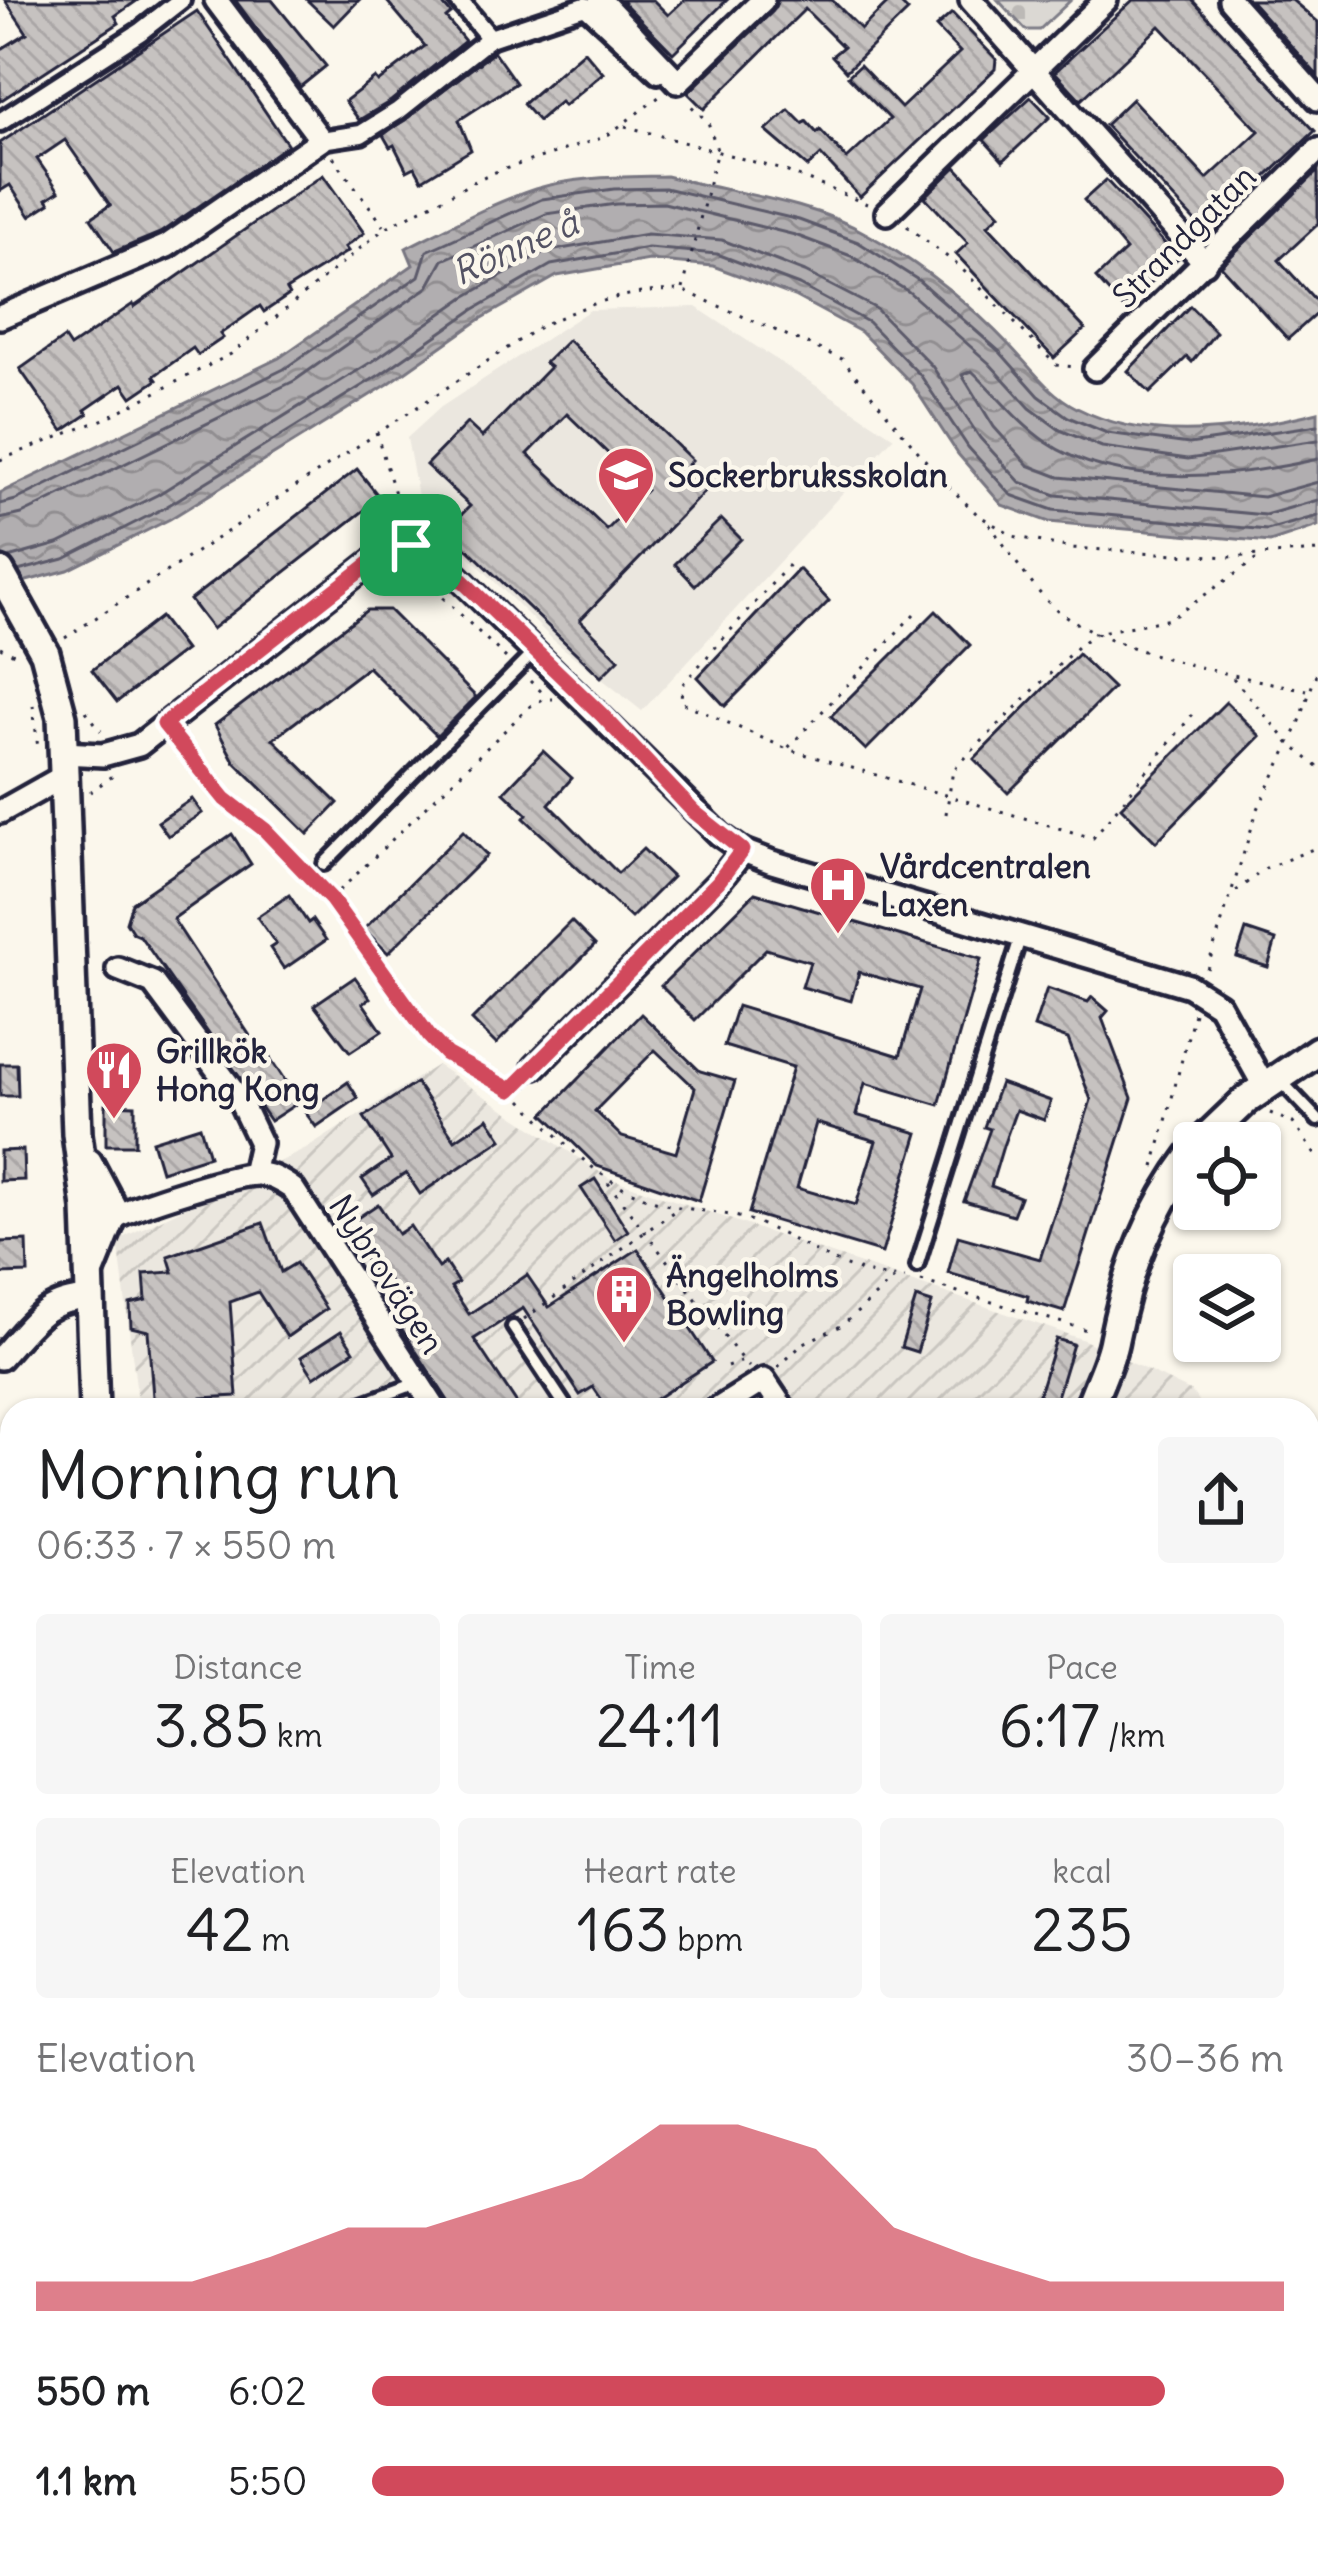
<!DOCTYPE html>
<html lang="en">
<head>
<meta charset="utf-8">
<style>
  body { margin:0; font-family:Delius,sans-serif; background:#f6f6f6; color:#202124; height:100vh; display:flex; flex-direction:column; font-size:45px; white-space:nowrap }
  * { box-sizing:border-box; margin:0 }
  p { font-size:39px; color:#757577 }
  .icon { flex:none; width:66px; height:66px; fill:none; stroke:currentColor; stroke-width:2; stroke-linecap:round; stroke-linejoin:round }
  .map { position:relative; flex:1; overflow:hidden }
  .drawer { position:absolute; left:0px; top:1398px; width:1320px; height:1155px; display:flex; flex-direction:column; background:#fff; border-radius:36px 36px 0 0; box-shadow:0 3px 9px #0004 }
  .drawer>* { flex:none }
  .controls { position:absolute; left:1173px; top:1122px; display:grid; gap:24px }
  .controls a { display:grid; place-items:center; width:108px; height:108px; border-radius:12px; background:#fff; box-shadow:0 3px 9px #0004; font-size:60px }
  .pin { position:absolute; display:grid; place-items:center; width:102px; height:102px; color:#fff; margin:-51px; border-radius:24px; box-shadow:0 6px 18px #0006 }
  .round { display:grid; place-items:center; flex:none; width:126px; height:126px; border-radius:12px; background:#f6f6f6 }
  .head { display:flex; align-items:center; justify-content:space-between; height:204px; padding:0 36px }
  h1 { font-size:66px; font-weight:600; line-height:90px }
  .stats { display:grid; grid-template-columns:repeat(3,1fr); gap:18px; height:204px; padding:12px 36px }
  .stats div { display:grid; align-content:center; border-radius:12px; background:#f6f6f6; text-align:center }
  .stats b { font-size:60px; font-weight:600 }
  .stats small { font-size:33px; font-weight:400 }
  .stats p { font-size:33px }
  .chart { height:336px; padding:24px 36px }
  .chart p { display:flex; justify-content:space-between }
  .chart svg { width:100%; height:216px; margin-top:12px; fill:#d1495b; opacity:.7 }
  ul { padding:0 36px; list-style:none; font-size:39px }
  li { display:grid; grid-template-columns:192px 144px 1fr; align-items:center; height:90px }
  li i { height:30px; border-radius:15px; background:#d1495b }
  .map>svg:first-child { display:block }
</style>
</head>
<body>
<div class="map">
<svg width="1318" height="2551" viewBox="0 0 1318 2551">
  <defs>
    <pattern id="industrial-furrows" width="10" height="10" patternUnits="userSpaceOnUse" patternTransform="scale(3)"><rect width="10" height="10" fill="#ebe7df"/><path d="M-1 1l2-2M0 10L10 0M9 11l2-2" fill="none" stroke="#c9c6c0"/></pattern>
    <pattern id="forest-firs" width="22" height="20" patternUnits="userSpaceOnUse" patternTransform="scale(3)"><rect width="22" height="20" fill="#dbd8d3"/><path d="M5 1l3.5 6h-7zM16 11l3.5 6h-7z" fill="#bcb9b6"/></pattern>
    <pattern id="cemetery-stones" width="16" height="16" patternUnits="userSpaceOnUse" patternTransform="scale(3)"><rect width="16" height="16" fill="#dbd8d3"/><path d="M2 7V4a2 2 0 0 1 4 0v3zM10 15v-3a2 2 0 0 1 4 0v3z" fill="#bcb9b6"/></pattern>
    <pattern id="water-waves" width="16" height="10" patternUnits="userSpaceOnUse" patternTransform="scale(3)"><rect width="16" height="10" fill="#b1aeb0"/><path d="M0 5q4-4 8 0t8 0" fill="none" stroke="#908d90"/></pattern>
    <pattern id="building-back-hatch" width="6" height="6" patternUnits="userSpaceOnUse" patternTransform="scale(3)"><rect width="6" height="6" fill="#c6c2c0"/><path d="M-1 5l2 2M0 0l6 6M5-1l2 2" fill="none" stroke="#aaa6a6"/></pattern>
  </defs>
  <rect width="100%" height="100%" fill="#fbf7ec"/>
  <filter id="ink" filterUnits="userSpaceOnUse"><feTurbulence type="fractalNoise" baseFrequency=".00833" numOctaves="2"/><feDisplacementMap in="SourceGraphic" scale="24" xChannelSelector="R" yChannelSelector="G"/><feConvolveMatrix kernelMatrix="1 2 1 2 8 2 1 2 1" color-interpolation-filters="sRGB"/></filter>
  <g filter="url(#ink)">
    <g fill="#ebe7df">
      <polygon points="696,307 894,437 642,711 552,639 420,507 407,438 441,407 590,310"/>
      <polygon points="1318,1852 1318,2271 1308,2306 1308,1885"/>
      <polygon points="1101,2541 1243,2541 1240,2551 1098,2551"/>
    </g>
    <g fill="url(#industrial-furrows)">
      <polygon points="437,1065 609,1178 1084,1340 1192,1392 1205,1410 139,1410 118,1240 306,1149"/>
      <polygon points="310,2541 886,2541 876,2551 310,2551"/>
    </g>
    <polygon fill="url(#forest-firs)" stroke="#7e7d87" stroke-width="3" points="1318,2271 1318,2551 1240,2551 1243,2541 1308,2541 1308,2307"/>
    <polygon fill="url(#cemetery-stones)" stroke="#7e7d87" stroke-width="3" points="998,0 1071,0 1039,30 1026,30"/>
    <polygon fill="#dbd8d3" stroke="#7e7d87" stroke-width="3" points="901,2541 1020,2541 1017,2551 898,2551"/>
    <path fill="url(#water-waves)" stroke="#787681" stroke-width="3" d="M 666,176 C 731,193 808,200 867,234 C 919,263 969,303 1010,346 C 1031,368 1049,394 1077,408 C 1149,445 1242,431 1318,412 L 1318,526 L 1270,542 L 1049,522 L 1002,505 L 958,454 L 912,384 L 861,332 L 794,296 L 713,266 L 649,260 L 557,276 L 479,320 L 388,384 L 170,519 L 68,570 L 0,588 L 0,493 L 279,358 L 413,265 L 406,248 C 448,227 490,204 535,189 C 575,176 624,177 666,176 Z"/>
    <g fill="none" stroke-linecap="round" stroke-linejoin="round">
      <g stroke="#5b5a6a" stroke-width="3">
        <path d="M 1318,459 C 1238,477 1117,491 1046,442 C 1017,422 997,395 972,371 L 962,375 L 994,427 L 1028,465 L 1059,477 L 1263,497 L 1318,482"/>
        <polyline points="0,504 16,500 284,369 419,276 427,251 542,199 614,189 665,188 799,220 858,242 918,280 1000,352 1039,396 1068,417 1107,433 1189,444 1318,425"/>
        <polyline points="0,519 22,514 294,381 428,287 443,260 546,214 616,204 664,203 795,235 851,256 909,292 989,363 1030,408 1060,430 1102,447 1188,459 1318,440"/>
        <polyline points="8,558 58,544 157,495 373,361 465,297 544,252 647,234 722,240 805,272 875,308 932,366 980,438 1020,482 1056,495 1265,515 1318,500"/>
        <polyline points="18,571 64,559 164,508 381,374 473,310 551,265 648,248 717,254 799,285 868,322 921,376 968,447 1011,495 1053,510 1267,530 1318,516"/>
      </g>
    </g>
    <g fill="url(#building-back-hatch)" stroke="#22223b" stroke-width="3" fill-rule="evenodd">
      <polygon points="5,0 138,0 115,16 119,23 0,101 0,50 27,33"/>
      <polygon points="235,0 272,0 326,66 300,87"/>
      <polygon points="307,0 359,0 334,26"/>
      <polygon points="386,0 439,0 451,14 446,18 465,41 391,101 359,120 345,101 375,78 378,82 425,46"/>
      <polygon points="621,0 653,0 668,15 684,0 727,0 673,53"/>
      <polygon points="778,0 832,0 861,29 891,0 897,0 908,11 846,71 832,56 843,47 805,9 704,109 688,93 773,11"/>
      <polygon points="1133,0 1192,0 1315,131 1206,233 1105,125 1132,99 1207,179 1259,131 1160,26 1081,100 1055,72"/>
      <polygon points="1250,0 1292,0 1318,22 1318,76"/>
      <polygon points="197,11 288,145 160,233 114,252 91,218 110,205 65,140 37,159 59,191 47,199 50,203 30,216 10,185 0,191 0,143"/>
      <polygon points="952,13 996,59 995,69 860,197 821,155 808,167 766,131 789,110 803,124 806,121 817,133 820,130 847,159 890,119 848,76 860,65 901,108 960,52 936,27"/>
      <polygon points="584,51 603,73 564,106 560,102 538,121 523,104"/>
      <polygon points="494,52 516,83 459,120 471,150 422,180 415,167 407,171 394,145 390,147 383,135"/>
      <polygon points="1031,97 1050,117 1003,161 984,140"/>
      <polygon points="956,167 1000,214 988,225 1085,329 1054,358 956,254 968,243 925,197"/>
      <polygon points="1318,171 1318,224 1279,260 1318,303 1318,312 1288,339 1221,266"/>
      <polygon points="323,175 364,233 345,247 348,251 286,290 289,295 264,312 260,306 220,334 223,338 198,355 193,348 154,376 157,380 132,397 123,384 85,410 88,414 63,431 20,369 64,338 70,347 133,304 134,307"/>
      <polygon points="1106,180 1178,258 1123,308 1096,278 1126,250 1084,200"/>
      <polygon points="1190,306 1216,332 1192,362 1187,357 1150,393 1128,371"/>
      <path d="M 568,340 L 692,460 L 688,464 L 710,486 L 580,620 L 619,659 L 601,677 L 447,529 L 470,506 L 426,465 L 467,423 L 482,437 L 550,367 L 545,363 ZM 567,414 L 646,490 L 607,530 L 528,454 Z"/>
      <polygon points="357,469 380,498 212,629 190,600"/>
      <polygon points="721,519 741,539 695,585 675,564"/>
      <polygon points="799,569 829,601 725,706 698,677"/>
      <polygon points="367,610 389,610 476,697 437,736 368,667 273,739 338,803 308,834 234,761 215,725"/>
      <polygon points="936,611 970,645 866,750 831,716"/>
      <polygon points="160,617 185,650 117,702 92,670"/>
      <polygon points="1078,654 1113,688 1008,793 974,759"/>
      <polygon points="1226,702 1260,736 1156,842 1121,807"/>
      <polygon points="543,751 572,778 549,804 618,873 643,849 672,877 631,918 524,818 527,814 504,792"/>
      <polygon points="192,799 202,813 168,836 158,822"/>
      <polygon points="463,831 487,855 388,953 364,929"/>
      <polygon points="232,834 251,864 173,919 260,1051 264,1049 299,1102 270,1121 140,936 133,933 126,922 132,903"/>
      <path d="M 755,893 L 981,959 L 939,1105 L 865,1083 L 856,1115 L 918,1133 L 882,1253 L 749,1213 L 793,1067 L 724,1046 L 737,1006 L 900,1056 L 920,989 L 859,972 L 851,1001 L 802,987 L 810,962 L 766,949 L 695,1020 L 661,986 ZM 816,1123 L 876,1141 L 856,1205 L 797,1188 Z"/>
      <polygon points="289,895 308,923 312,920 326,940 284,969 270,948 276,944 257,917"/>
      <polygon points="571,921 595,945 496,1044 472,1020"/>
      <polygon points="1246,930 1276,940 1268,967 1237,957"/>
      <polygon points="355,977 370,998 363,1003 382,1031 350,1052 314,1005"/>
      <polygon points="1047,988 1088,1002 1092,997 1108,1011 1102,1018 1132,1098 1064,1312 1027,1301 1028,1296 948,1273 958,1236 1040,1259 1091,1100 1068,1039 1034,1027"/>
      <path d="M 641,1014 L 700,1071 L 735,1081 L 699,1201 L 597,1166 L 544,1114 ZM 655,1050 L 695,1088 L 676,1153 L 622,1137 L 595,1111 Z"/>
      <polygon points="0,1064 17,1064 18,1096 0,1096"/>
      <polygon points="348,1082 358,1098 316,1127 305,1112"/>
      <polygon points="416,1083 455,1140 488,1118 502,1139 420,1194 406,1173 373,1195 362,1179 391,1159 364,1117"/>
      <polygon points="1000,1083 1051,1101 1044,1120 1016,1110 1003,1146 991,1186 1020,1197 1013,1215 964,1201 990,1129 984,1127"/>
      <polygon points="106,1104 135,1105 135,1145 106,1145"/>
      <polygon points="200,1126 209,1156 161,1171 152,1141"/>
      <polygon points="23,1150 24,1180 0,1181 0,1151"/>
      <polygon points="595,1179 628,1231 615,1240 581,1188"/>
      <polygon points="378,1204 398,1234 410,1226 438,1268 445,1263 458,1283 451,1287 469,1314 527,1275 549,1307 638,1249 712,1362 639,1410 609,1410 593,1387 580,1395 523,1308 474,1339 521,1410 454,1410 385,1303 398,1294 381,1269 375,1274 344,1227"/>
      <polygon points="263,1223 281,1272 296,1263 326,1309 287,1337 258,1292 230,1302 237,1396 202,1398 203,1410 154,1410 148,1331 131,1327 130,1304 146,1300 144,1274 173,1272 168,1256"/>
      <polygon points="27,1241 28,1273 1,1274 0,1242"/>
      <polygon points="916,1298 932,1303 917,1352 901,1347"/>
      <polygon points="341,1331 354,1351 314,1377 301,1357"/>
      <polygon points="1056,1339 1073,1344 1053,1410 1034,1410"/>
    </g>
    <g fill="none" stroke-linecap="round" stroke-linejoin="round">
      <g stroke="#22223b" stroke-width="20">
        <g id="service">
          <polyline points="324,864 535,651"/>
          <polyline points="1280,1080 1318,1120"/>
          <polyline points="511,1090 534,1068"/>
          <polyline points="917,1266 1021,935"/>
          <polyline points="513,1327 568,1410"/>
          <polyline points="345,1410 417,1383"/>
          <polyline points="444,2551 460,2541"/>
          <polyline points="740,2551 753,2541"/>
        </g>
      </g>
      <g stroke="#22223b" stroke-width="26">
        <g id="pedestrian">
          <polyline points="458,0 490,38"/>
          <polyline points="0,122 140,32 181,0"/>
          <polyline points="321,140 361,134 398,111 490,38 585,6 658,74"/>
        </g>
      </g>
      <g stroke="#22223b" stroke-width="30">
        <g id="minor">
          <polyline points="600,0 678,82 763,0"/>
          <polyline points="971,0 1205,263"/>
          <polyline points="1230,0 1318,99"/>
          <polyline points="887,213 1106,0"/>
          <polyline points="0,317 167,246 321,140 216,0"/>
          <polyline points="1095,369 1318,150"/>
          <polyline points="62,753 103,755 139,745 379,556 416,546 448,567 720,835 743,851 772,862 1189,986 1219,1005 1264,1086"/>
          <polyline points="0,812 64,776"/>
          <polyline points="118,969 153,983 239,1099 260,1143 253,1174"/>
          <polyline points="535,1067 718,882 743,851"/>
          <path d="M 114,1218 C 133,1206 237,1173 259,1174 C 272,1175 283,1182 293,1189 L 436,1410"/>
          <path d="M 0,1358 C 28,1328 45,1297 90,1299"/>
          <polyline points="716,1410 764,1380 784,1410"/>
          <polyline points="0,2483 12,2487"/>
        </g>
      </g>
      <g stroke="#22223b" stroke-width="36">
        <g id="tertiary">
          <polyline points="0,572 45,653 62,717 77,1134 87,1208 94,1410"/>
          <polyline points="1201,1143 1246,1100 1318,1051"/>
          <polyline points="88,1163 114,1212 91,1269"/>
          <path d="M 1089,1410 C 1096,1387 1110,1363 1114,1339 C 1128,1269 1150,1210 1194,1152"/>
          <polyline points="156,2541 156,2551"/>
        </g>
      </g>
      <g stroke="#22223b" stroke-width="3" stroke-dasharray="3 9" stroke-linecap="butt">
        <polyline points="625,126 783,170 867,204"/>
        <polyline points="333,157 384,226"/>
        <polyline points="907,226 959,266 1056,365 1076,367"/>
        <polyline points="683,289 717,150 708,122 687,102"/>
        <polyline points="376,432 405,526"/>
        <polyline points="0,460 104,419 231,354 385,228 489,174 605,137 663,94"/>
        <path d="M 989,524 C 1007,548 1024,576 1045,599 C 1094,651 1237,676 1307,690"/>
        <polyline points="417,573 506,658"/>
        <polyline points="914,614 787,749 1093,838 1192,715"/>
        <path d="M 65,638 L 541,326 C 591,302 626,291 682,290 L 842,359 L 940,478 L 978,515 L 1013,536 L 1071,548 L 1230,557 L 1318,551"/>
        <polyline points="0,647 20,657"/>
        <polyline points="1233,678 1289,743 1318,767"/>
        <polyline points="530,681 545,695"/>
        <polyline points="33,705 38,749"/>
        <polyline points="86,711 101,731"/>
        <path d="M 176,742 C 223,798 277,840 326,894 C 365,936 396,989 429,1037 L 446,1054 L 495,1082"/>
        <polyline points="785,748 681,702 682,685 793,560"/>
        <polyline points="90,792 117,773"/>
        <polyline points="946,814 953,770 1078,646 1095,633 1170,619 1257,559"/>
        <polyline points="1236,891 1266,868 1318,847"/>
        <polyline points="331,899 529,707 543,699 553,699"/>
        <polyline points="1207,969 1257,811 1299,724 1318,668"/>
        <path d="M 522,1100 C 568,1146 604,1190 670,1205 C 699,1212 733,1212 760,1224 C 816,1248 839,1274 905,1278"/>
        <polyline points="1270,1113 1293,1123 1318,1159"/>
        <polyline points="1154,1167 1194,1013"/>
        <polyline points="608,1183 743,1361"/>
        <polyline points="921,1281 1090,1331"/>
        <polyline points="524,1319 677,1209"/>
        <polyline points="727,1367 743,1361 749,1367"/>
        <polyline points="778,1367 804,1343 843,1325 894,1279"/>
        <polyline points="0,1474 12,1471"/>
        <polyline points="0,2015 12,2015"/>
        <polyline points="1308,2341 1318,2330"/>
        <polyline points="347,2541 350,2551"/>
        <polyline points="1271,2541 1273,2551"/>
        <polyline points="900,2551 906,2541"/>
      </g>
      <use href="#service" stroke="#fbf7ec" stroke-width="10"/>
      <use href="#pedestrian" stroke="#fbf7ec" stroke-width="16"/>
      <use href="#minor" stroke="#fbf7ec" stroke-width="21"/>
      <use href="#tertiary" stroke="#fbf7ec" stroke-width="27"/>
      <g stroke="#22223b" stroke-width="10">
        <g id="rail">
          <polyline points="1308,1701 1318,1668"/>
          <polyline points="1308,1739 1318,1706"/>
          <polyline points="1308,1858 1318,1826"/>
          <polyline points="1063,2551 1066,2541"/>
          <polyline points="1086,2551 1090,2541"/>
        </g>
      </g>
      <use href="#rail" stroke="#fbf7ec" stroke-width="6" stroke-dasharray="18" stroke-linecap="butt"/>
    </g>
  </g>
  <g fill="none" stroke-linecap="round" stroke-linejoin="round" filter="url(#ink)">
    <g stroke="#fff" stroke-width="24">
      <polygon id="route" points="411,545 448,567 602,715 693,811 742,850 718,882 511,1090 446,1054 429,1036 331,899 265,830 225,799 164,724 379,556"/>
    </g>
    <use href="#route" stroke="#d1495b" stroke-width="15"/>
  </g>
  <defs>
    <g id="school-pin" transform="scale(3)"><path d="M0 17L-7.5 6A9.5 9.5 0 1 1 7.5 6Z" fill="#d1495b" stroke="#fbf7ec"/><path d="M0-5L7-2L0 1L-7-2ZM-4 1L0 2.5L4 1V4Q0 6-4 4Z" fill="#fff"/></g>
    <g id="hospital-pin" transform="scale(3)"><path d="M0 17L-7.5 6A9.5 9.5 0 1 1 7.5 6Z" fill="#d1495b" stroke="#fbf7ec"/><path d="M-5-5h3v3.5h4V-5h3V5h-3V1.5h-4V5h-3Z" fill="#fff"/></g>
    <g id="restaurant-pin" transform="scale(3)"><path d="M0 17L-7.5 6A9.5 9.5 0 1 1 7.5 6Z" fill="#d1495b" stroke="#fbf7ec"/><path d="M-5-6h1v4h1v-4h1v4h1v-4h1v5L-1.5 .5V6h-2V.5L-5-1ZM5-6V6H3V1.5H1.5Q1.5-4 5-6Z" fill="#fff"/></g>
    <g id="building-pin" transform="scale(3)"><path d="M0 17L-7.5 6A9.5 9.5 0 1 1 7.5 6Z" fill="#d1495b" stroke="#fbf7ec"/><path d="M-4-6H4V6H1V3H-1V6H-4ZM-2.5-4.3h1.7v1.8h-1.7ZM.8-4.3h1.7v1.8H.8ZM-2.5-1h1.7V.8h-1.7ZM.8-1h1.7V.8H.8Z" fill="#fff"/></g>
  </defs>
  <g fill-rule="evenodd">
    <use href="#school-pin" x="626" y="475"/>
    <use href="#hospital-pin" x="838" y="885"/>
    <use href="#restaurant-pin" x="114" y="1070"/>
    <use href="#building-pin" x="624" y="1294"/>
  </g>
  <g text-anchor="middle" stroke-width="9" stroke-linejoin="round" paint-order="stroke">
    <g font-size="33" fill="#22223b" stroke="#fbf7ec">
      <text transform="translate(1184 236) rotate(-45)" y="12">Strandgatan</text>
      <text transform="translate(387 1274) rotate(57)" y="12">Nybrovägen</text>
    </g>
    <g font-size="33" font-weight="bold" fill="#22223b" stroke="#fbf7ec" text-anchor="start">
      <text x="668" y="487">Sockerbruksskolan</text>
      <text x="880" y="878">Vårdcentralen<tspan x="880" dy="38">Laxen</tspan></text>
      <text x="156" y="1063">Grillkök<tspan x="156" dy="38">Hong Kong</tspan></text>
      <text x="666" y="1287">Ängelholms<tspan x="666" dy="38">Bowling</tspan></text>
    </g>
    <g font-size="36" font-style="italic" fill="#545364" stroke="#fbf7ec">
      <text transform="translate(515 247) rotate(-24)" y="13">Rönne å</text>
    </g>
  </g>
</svg>
<div class="controls">
<a><svg class="icon" aria-label="locate" viewBox="0 0 24 24"><circle cx="12" cy="12" r="6"/><path d="M12 2v4M12 18v4M2 12h4M18 12h4"/></svg></a>
<a><svg class="icon" aria-label="layers" viewBox="0 0 24 24"><path d="M12 4l9 5-9 5-9-5zM3 14l9 5 9-5"/></svg></a>
</div>
<div class="pin" style="left:411px;top:545px;background:#1e9e55"><svg class="icon" aria-label="arrive" viewBox="0 0 24 24"><path d="M6 21V4h12l-3 4 3 4H6"/></svg></div>
<section class="drawer">
<div class="head"><div><h1>Morning run</h1><p>06:33 · 7 × 550 m</p></div><a class="round"><svg class="icon" aria-label="share" viewBox="0 0 24 24"><path d="M12 15V3M7 8l5-5 5 5M5 13v7h14v-7"/></svg></a></div>
<div class="stats">
<div><p>Distance</p><b>3.85<small> km</small></b></div>
<div><p>Time</p><b>24:11</b></div>
<div><p>Pace</p><b>6:17<small> /km</small></b></div>
</div>
<div class="stats">
<div><p>Elevation</p><b>42<small> m</small></b></div>
<div><p>Heart rate</p><b>163<small> bpm</small></b></div>
<div><p>kcal</p><b>235</b></div>
</div>
<div class="chart"><p><span>Elevation</span>30–36 m</p>
<svg viewBox="0 0 160 44" preserveAspectRatio="none"><path d="M0 44V38L10 38L20 38L30 33L40 27L50 27L60 22L70 17L80 6L90 6L100 11L110 27L120 33L130 38L140 38L150 38L160 38V44z"/></svg>
</div>
<ul>
<li><b>550 m</b>6:02<i style="width:87%"></i></li>
<li><b>1.1 km</b>5:50<i style="width:100%"></i></li>
</ul>
</section>
</div>
</body>
</html>
